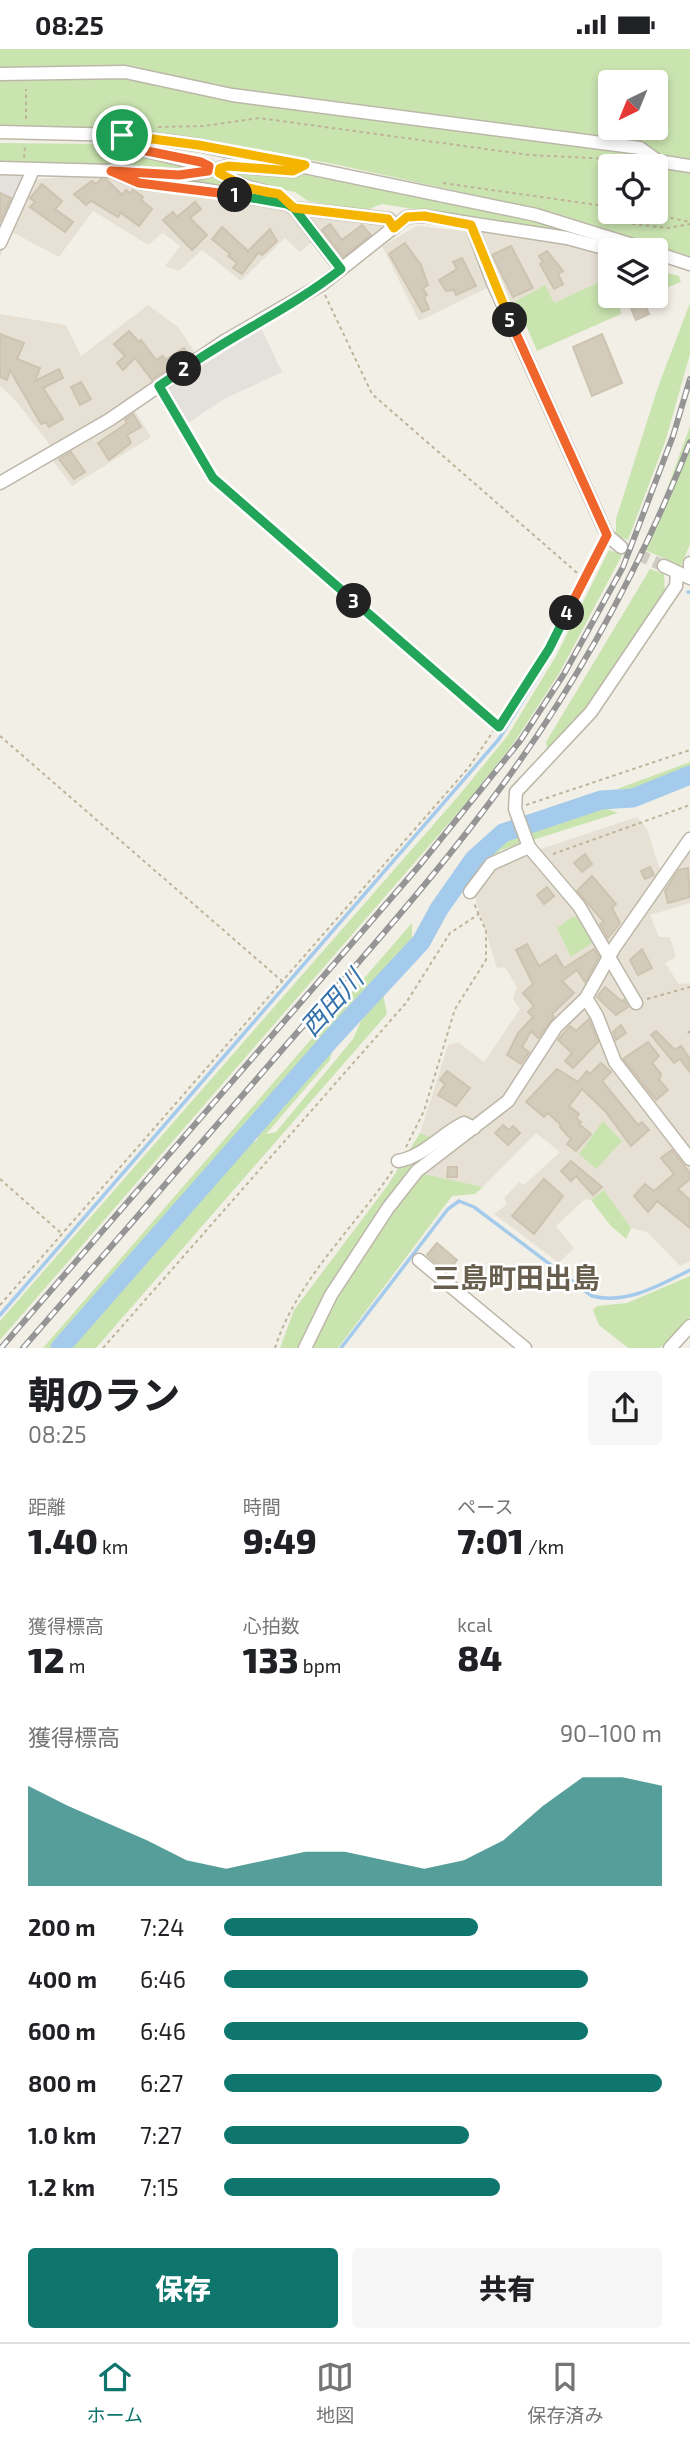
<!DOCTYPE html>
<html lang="ja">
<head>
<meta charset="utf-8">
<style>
  body { margin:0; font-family:"Exo 2","Noto Sans JP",sans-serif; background:#f6f6f6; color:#202124; height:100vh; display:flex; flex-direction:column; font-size:26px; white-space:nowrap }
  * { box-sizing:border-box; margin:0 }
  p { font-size:23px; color:#757577 }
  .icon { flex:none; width:38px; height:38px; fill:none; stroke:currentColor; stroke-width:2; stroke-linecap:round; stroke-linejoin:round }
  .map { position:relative; height:1299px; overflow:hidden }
  .panel { display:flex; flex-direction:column; background:#fff; flex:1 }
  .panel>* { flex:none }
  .needle { width:46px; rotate:223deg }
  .tools { position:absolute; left:598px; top:21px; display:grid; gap:14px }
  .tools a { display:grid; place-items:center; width:70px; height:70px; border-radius:7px; background:#fff; box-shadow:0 4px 10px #0003; font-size:35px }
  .pin { position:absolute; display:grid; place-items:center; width:60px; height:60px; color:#fff; margin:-30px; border:4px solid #fff; border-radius:50%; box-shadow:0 2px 7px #0007 }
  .km { position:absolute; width:35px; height:35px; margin:-18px; border-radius:50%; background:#222; color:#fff; font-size:19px; line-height:35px; text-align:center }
  .round { display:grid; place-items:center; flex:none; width:74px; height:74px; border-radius:7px; background:#f6f6f6 }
  .head { display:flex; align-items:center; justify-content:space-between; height:119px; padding:0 28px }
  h1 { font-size:38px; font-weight:800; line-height:52px }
  .metrics { display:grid; grid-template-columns:repeat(3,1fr); gap:10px; height:119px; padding:7px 28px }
  .metrics div { display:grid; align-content:center }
  .metrics b { font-size:35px; font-weight:800 }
  .metrics small { font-size:19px; font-weight:400 }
  .metrics p { font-size:19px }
  .chart { height:196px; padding:14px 28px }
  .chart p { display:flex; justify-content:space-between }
  .chart svg { width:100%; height:126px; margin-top:7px; fill:#0f766e; opacity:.7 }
  .button { display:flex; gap:14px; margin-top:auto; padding:14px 28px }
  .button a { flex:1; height:80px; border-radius:7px; background:#0f766e; color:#fff; font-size:28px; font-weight:800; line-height:80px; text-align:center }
  .button a+a { background:#f6f6f6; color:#202124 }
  ul { padding:0 28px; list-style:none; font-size:23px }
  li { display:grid; grid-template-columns:112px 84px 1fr; align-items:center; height:52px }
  li i { height:18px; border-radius:9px; background:#0f766e }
  .status { display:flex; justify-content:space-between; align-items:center; height:49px; padding:0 35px; background:#fff; direction:ltr }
  .status svg { height:19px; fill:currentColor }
  .tabs { display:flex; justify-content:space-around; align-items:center; height:98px; border-top:2px solid #e0e0e0; background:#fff; font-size:19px; color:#757577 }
  .tabs a { display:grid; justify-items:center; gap:4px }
  .tabs .active { color:#0f766e }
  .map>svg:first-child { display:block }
</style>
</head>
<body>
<div class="status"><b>08:25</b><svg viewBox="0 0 49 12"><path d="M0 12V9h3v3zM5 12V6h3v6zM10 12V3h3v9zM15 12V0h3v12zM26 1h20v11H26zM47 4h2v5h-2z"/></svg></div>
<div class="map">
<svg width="690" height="1299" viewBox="0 0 690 1299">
  <rect width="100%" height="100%" fill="#f2efe6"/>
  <g fill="#e6e1d4">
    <polygon points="104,125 140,141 235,149 383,173 385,181 333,217 315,190 300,203 285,189 241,232 202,201 179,222 165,217 180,197 163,184 148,196 93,162 59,208 12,183 0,207 0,186 25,131"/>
    <polygon points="417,177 566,192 597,204 609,229 554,254 509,256 489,238 419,272 382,197"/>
    <polygon points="148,256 178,278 202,314 135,362 151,388 72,437 53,412 48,393 16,352 0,337 0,265 66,276 81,307"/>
    <polygon points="637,768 647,780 660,821 690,800 690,854 650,866 659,888 670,888 676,908 665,914 679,935 690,934 690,1212 680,1217 647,1183 631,1179 604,1141 591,1151 585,1150 556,1177 574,1199 559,1214 494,1165 507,1155 504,1149 519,1133 524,1136 560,1103 536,1084 483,1138 424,1125 412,1118 439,1092 420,1084 448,996 458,993 484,1013 520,960 513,950 517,938 505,918 497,919 473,842 493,816"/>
  </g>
  <g fill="#e4e0db">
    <polygon points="0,124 21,124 25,131 0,186"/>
    <polygon points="261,279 282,323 222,351 187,375 168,339"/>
  </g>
  <g fill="#cae4b0" fill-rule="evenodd">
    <path d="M 0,0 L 690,0 L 690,207 L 552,163 L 329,114 L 121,78 L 0,78 ZM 611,33 L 656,33 L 656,79 L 611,79 ZM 611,117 L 656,117 L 656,163 L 611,163 Z"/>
    <polygon points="0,94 108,95 190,115 189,121 55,114 0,114"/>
    <polygon points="239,122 296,128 310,124 541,173 576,186 382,155 364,162 308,152 295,143 247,133 236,128"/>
    <polygon points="214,126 252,145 160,131"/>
    <polygon points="597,204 611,208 611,247 648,247 620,258 621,265 537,302 523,269 515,272 509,256 545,236 554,254 608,229"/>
    <polygon points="656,221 679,227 681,233 656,243"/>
    <polygon points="690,254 690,305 666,390 628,491 616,487 616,470 658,338"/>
    <polygon points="690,377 690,495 681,517 645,501"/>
    <polygon points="609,501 622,506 560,623 515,692 468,752 0,1291 0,1272 461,744 508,686 556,607"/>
    <polygon points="650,520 664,525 665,545 579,672 548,704 546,693"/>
    <polygon points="690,713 690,721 641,740 617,740"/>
    <polygon points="602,758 618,764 501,801 480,818 506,791"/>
    <polygon points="572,868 581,868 592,894 571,908 557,879"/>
    <polygon points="412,874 412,889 53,1299 43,1299"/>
    <polygon points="383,945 387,965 96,1299 67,1299 239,1102 257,1091 262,1074 334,992 330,1011 266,1085 276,1083 353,990 361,972"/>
    <polygon points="603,1072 622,1092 596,1120 579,1105"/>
    <path d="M 420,1084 L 440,1092 C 379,1148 334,1225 300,1299 L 280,1299 L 294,1261 L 388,1136 Z"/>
    <path d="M 424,1125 L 483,1138 L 475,1145 L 452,1147 L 338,1299 L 311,1299 C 342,1237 378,1177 424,1125 Z"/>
    <polygon points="604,1141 631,1179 626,1190 610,1176 591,1151"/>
    <polygon points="690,1227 690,1268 668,1295 659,1299 628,1299 599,1276 593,1261 597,1257 627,1254"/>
  </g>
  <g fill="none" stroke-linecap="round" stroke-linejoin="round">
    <g stroke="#a5cbec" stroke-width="3.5">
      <polyline points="688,543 690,543"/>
      <polyline points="0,1266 499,690 553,603 605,500"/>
      <path d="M 341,1299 L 448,1160 L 459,1152 L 474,1158 L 592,1247 C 626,1256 660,1236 690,1221"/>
    </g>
    <polyline stroke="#a5cbec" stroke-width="19" points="60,1299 332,989 421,893 439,860 474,810 503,784 601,751 633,749 690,726"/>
  </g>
  <g fill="#d3cbbc" stroke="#cdc3b0" stroke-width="2">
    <polygon points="101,130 107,131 122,146 126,141 130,144 133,141 143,148 141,151 152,160 139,177 121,164 118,168 91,152 86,156 74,145 92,132 96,135"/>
    <polygon points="42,135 62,152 55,160 73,173 65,183 30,158 35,153 30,149"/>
    <polygon points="0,144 11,149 0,173"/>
    <polygon points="195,153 201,160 190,169 207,186 192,201 163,171 173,163 177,168"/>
    <polygon points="330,175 342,191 362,176 371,186 343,208 322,181"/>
    <polygon points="222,178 248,202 270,180 277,192 262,206 259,203 242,225 233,219 237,214 228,207 230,205 212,190"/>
    <polygon points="405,194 421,216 428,236 423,239 427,246 424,248 429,260 422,263 389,205"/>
    <polygon points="511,197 533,239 513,248 492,206"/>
    <polygon points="547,202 563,222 558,225 563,235 554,240 540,215 543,213 539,207"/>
    <polygon points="462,209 476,237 456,246 454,241 446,242 439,231 457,220 453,213"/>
    <polygon points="643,251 649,265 636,271 630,257"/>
    <polygon points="129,282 139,293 141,291 156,311 163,307 165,311 184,299 188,306 152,331 135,309 123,321 117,314 125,307 114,295"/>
    <polygon points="0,285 24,294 17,310 40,319 35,332 59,320 63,329 43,339 63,370 49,378 46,373 41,375 10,321 7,331 0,328"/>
    <polygon points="602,285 622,334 592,347 573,298"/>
    <polygon points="81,333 91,350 80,356 71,338"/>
    <polygon points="133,365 141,378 127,386 131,394 109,411 98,394 127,374 125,371"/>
    <polygon points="71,403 85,423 74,430 59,410"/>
    <polygon points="585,805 592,815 582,823 574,814"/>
    <polygon points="650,818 654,826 645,830 641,822"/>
    <polygon points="688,819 690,848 668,854 665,842 679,821"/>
    <polygon points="592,827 616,855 612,859 620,874 608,889 600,875 604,873 577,842"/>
    <polygon points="547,838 554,847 544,855 537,846"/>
    <polygon points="527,895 539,917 556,906 564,919 594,900 599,908 585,933 577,921 562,932 574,944 552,965 554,968 538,989 531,982 522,998 529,1003 521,1015 507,1006 518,984 533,968 528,963 534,957 523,944 533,935 516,901"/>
    <polygon points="642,900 652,919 638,926 630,911"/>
    <polygon points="605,938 621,952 624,951 628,958 616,966 597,948"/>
    <polygon points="589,970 598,993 573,1019 565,1012 572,1004 558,991 570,977 576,982"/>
    <polygon points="621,976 626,984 616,991 613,983"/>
    <polygon points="656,982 675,1001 681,997 690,1010 690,1023 680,1010 674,1014 651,986"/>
    <polygon points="648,993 659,1007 652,1014 661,1025 659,1031 668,1041 656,1051 623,1010"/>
    <polygon points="601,1014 611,1023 602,1032 638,1076 642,1073 649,1081 631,1097 605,1062 582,1040 569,1057 579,1065 576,1069 581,1073 579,1075 591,1085 576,1102 567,1095 571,1090 560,1078 561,1076 548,1064 544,1068 526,1053 557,1020 578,1033 587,1022 590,1025"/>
    <polygon points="447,1022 470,1039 456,1057 438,1046 445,1035 440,1031"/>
    <polygon points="503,1076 509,1081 513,1077 520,1084 508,1096 495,1084"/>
    <polygon points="672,1101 690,1124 690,1130 678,1140 690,1151 690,1179 657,1152 648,1163 634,1147 645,1135 654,1142 674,1125 661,1109"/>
    <polygon points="571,1112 602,1138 593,1146 576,1127 571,1132 561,1122"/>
    <polygon points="448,1118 457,1118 457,1128 447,1128"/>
    <polygon points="544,1130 563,1147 534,1185 512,1167"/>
    <polygon points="437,1194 457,1211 447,1223 427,1206"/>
  </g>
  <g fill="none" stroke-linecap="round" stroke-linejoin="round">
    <polyline stroke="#cfccc3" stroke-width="12" stroke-dasharray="12 6" stroke-linecap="butt" points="621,498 664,517"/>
    <g stroke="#bdb7a9" stroke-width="15">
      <g id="minor">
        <polyline points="0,25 125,23 232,46 640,99 658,112 690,117"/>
        <polyline points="0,83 122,86 198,96 536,166 649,201"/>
        <polyline points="0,119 111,122 140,134 201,140 287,155 294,159 389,170 394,179"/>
        <path d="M 122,123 C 150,124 181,130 208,122 L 209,117 L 137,100 L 122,86"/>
        <path d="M 277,145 C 256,141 238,136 219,124 L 220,119 L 228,117 L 293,122 L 304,117"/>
        <polyline points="294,159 341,220"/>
        <polyline points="471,175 493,234 607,486 621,498"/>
        <polyline points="0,194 33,121"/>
        <polyline points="656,204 690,215"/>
        <polyline points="0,434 109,371 223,293 321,236 407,168 424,167 567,189 611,201"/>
        <polyline points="690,514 690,519"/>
        <polyline points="664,517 690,529"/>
        <polyline points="529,798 515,760 516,743 591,663 676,537 677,524"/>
        <polyline points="470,843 491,815 529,798 579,857 636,954"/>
        <polyline points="586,949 597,967 615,1013 690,1110"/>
        <path d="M 398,1112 C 423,1108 441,1085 464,1074 L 474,1079"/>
        <polyline points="419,1211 525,1299"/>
        <polyline points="305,1299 331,1246 388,1159 417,1122 508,1052 556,978 586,949 614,899 690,790"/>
        <polyline points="670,1299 690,1277"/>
      </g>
    </g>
    <g stroke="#beb39b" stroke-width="2" stroke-dasharray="3.5 3.5" stroke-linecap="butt">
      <polyline points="26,70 26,40"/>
      <polyline points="158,78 203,77 259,69 530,106 632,111"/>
      <polyline points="24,109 25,97"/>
      <polyline points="443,134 611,158"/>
      <polyline points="643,163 690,173"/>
      <polyline points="625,174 668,179 690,175"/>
      <polyline points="325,246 372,345 583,529"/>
      <polyline points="165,346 213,429 498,677"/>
      <polyline points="0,687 282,932"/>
      <polyline points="526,756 690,701"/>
      <polyline points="553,805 690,756"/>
      <polyline points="647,950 690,938"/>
      <polyline points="688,984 690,982"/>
      <polyline points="406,1098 424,1062 455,960 486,911 486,882 474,854"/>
      <polyline points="0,1130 61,1184"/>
      <polyline points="0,1256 469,718 549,600 600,496"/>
      <polyline points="103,1299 406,954 450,884 479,865"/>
      <path d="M 275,1299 C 296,1232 354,1179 393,1121"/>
    </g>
    <use href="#minor" stroke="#fff" stroke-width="12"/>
    <g stroke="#959595" stroke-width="6">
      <g id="rail">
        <polyline points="1,1299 419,817 520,692 564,625 623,518 673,387 690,330"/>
        <path d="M 23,1299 C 111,1197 200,1096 288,994 C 365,906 444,818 512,723 C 585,621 644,510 690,393"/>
      </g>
    </g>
    <use href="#rail" stroke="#fff" stroke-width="3.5" stroke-dasharray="10" stroke-linecap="butt"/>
  </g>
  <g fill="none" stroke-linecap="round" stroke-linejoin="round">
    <g stroke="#fff" stroke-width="14">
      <polyline id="split-1" points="122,86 137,100 201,113 209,117 208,122 179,126 111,122 139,134 235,146"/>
    </g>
    <g stroke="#fff" stroke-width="14">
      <path id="split-2" d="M 184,320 C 235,284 292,259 341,220 L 294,159 L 287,155 L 235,146"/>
    </g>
    <g stroke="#fff" stroke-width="14">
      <polyline id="split-3" points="184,320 159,337 213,429 354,552"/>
    </g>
    <g stroke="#fff" stroke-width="14">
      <polyline id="split-4" points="354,552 499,678 549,600 567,564"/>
    </g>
    <g stroke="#fff" stroke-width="14">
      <polyline id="split-5" points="510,271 607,486 567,564"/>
    </g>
    <g stroke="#fff" stroke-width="14">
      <polyline id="split-6" points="267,143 279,145 294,159 388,170 394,179 407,168 424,167 471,176 510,271"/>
    </g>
    <g stroke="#fff" stroke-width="14">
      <polyline id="split-7" points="122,86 198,96 305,116 293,122 228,117 220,119 219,124 248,139 267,143"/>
    </g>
    <use href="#split-1" stroke="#f0652b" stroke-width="9"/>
    <use href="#split-2" stroke="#22a559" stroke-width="9"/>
    <use href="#split-3" stroke="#22a559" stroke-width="9"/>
    <use href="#split-4" stroke="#22a559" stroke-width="9"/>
    <use href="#split-5" stroke="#f0652b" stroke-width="9"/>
    <use href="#split-6" stroke="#f5b400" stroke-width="9"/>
    <use href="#split-7" stroke="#f5b400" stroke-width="9"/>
  </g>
  <g text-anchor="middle" stroke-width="5" stroke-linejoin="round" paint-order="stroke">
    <g font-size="26" font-style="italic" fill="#3472ab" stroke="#fff">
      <text transform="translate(332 954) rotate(-48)" y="9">西田川</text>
    </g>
    <g font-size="28" font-weight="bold" fill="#675e4d" stroke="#fff">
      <text x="516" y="1239">三島町田出島</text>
    </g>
  </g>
</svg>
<div class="tools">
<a><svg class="needle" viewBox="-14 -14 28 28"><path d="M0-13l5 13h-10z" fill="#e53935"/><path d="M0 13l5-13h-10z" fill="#757577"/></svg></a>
<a><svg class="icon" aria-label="locate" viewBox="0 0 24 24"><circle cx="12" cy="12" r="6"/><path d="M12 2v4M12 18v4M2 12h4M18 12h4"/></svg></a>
<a><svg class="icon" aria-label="layers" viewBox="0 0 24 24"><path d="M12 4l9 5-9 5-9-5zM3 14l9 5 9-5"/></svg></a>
</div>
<div class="pin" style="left:122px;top:86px;background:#1e9e55"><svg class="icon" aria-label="arrive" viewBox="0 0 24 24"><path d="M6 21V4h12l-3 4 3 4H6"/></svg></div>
<b class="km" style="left:235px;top:146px">1</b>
<b class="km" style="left:184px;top:320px">2</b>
<b class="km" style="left:354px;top:552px">3</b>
<b class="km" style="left:567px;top:564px">4</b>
<b class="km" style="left:510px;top:271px">5</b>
</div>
<section class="panel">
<div class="head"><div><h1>朝のラン</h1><p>08:25</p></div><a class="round"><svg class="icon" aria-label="share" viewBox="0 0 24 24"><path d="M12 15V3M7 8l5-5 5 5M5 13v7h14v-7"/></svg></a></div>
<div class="metrics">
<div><p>距離</p><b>1.40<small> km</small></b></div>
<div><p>時間</p><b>9:49</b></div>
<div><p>ペース</p><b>7:01<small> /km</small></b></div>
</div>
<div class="metrics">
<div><p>獲得標高</p><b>12<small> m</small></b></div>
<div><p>心拍数</p><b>133<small> bpm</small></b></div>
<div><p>kcal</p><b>84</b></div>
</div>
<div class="chart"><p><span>獲得標高</span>90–100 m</p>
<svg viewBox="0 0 160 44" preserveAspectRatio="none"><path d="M0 44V9L10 16L20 22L30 28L40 35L50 38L60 35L70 32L80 32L90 35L100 38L110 35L120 28L130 16L140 6L150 6L160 9V44z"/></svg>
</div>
<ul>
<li><b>200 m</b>7:24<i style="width:58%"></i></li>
<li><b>400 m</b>6:46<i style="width:83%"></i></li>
<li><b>600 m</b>6:46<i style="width:83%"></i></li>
<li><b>800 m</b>6:27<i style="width:100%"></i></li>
<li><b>1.0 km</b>7:27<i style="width:56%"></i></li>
<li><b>1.2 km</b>7:15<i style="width:63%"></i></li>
</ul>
<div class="button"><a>保存</a><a>共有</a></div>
</section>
<nav class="tabs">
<a class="active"><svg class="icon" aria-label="home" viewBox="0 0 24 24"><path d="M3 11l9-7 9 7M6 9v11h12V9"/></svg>ホーム</a>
<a><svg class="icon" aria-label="map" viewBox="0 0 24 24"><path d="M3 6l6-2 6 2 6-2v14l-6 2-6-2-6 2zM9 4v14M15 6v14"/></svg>地図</a>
<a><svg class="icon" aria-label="saved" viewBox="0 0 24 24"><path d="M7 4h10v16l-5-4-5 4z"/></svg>保存済み</a>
</nav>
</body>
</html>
